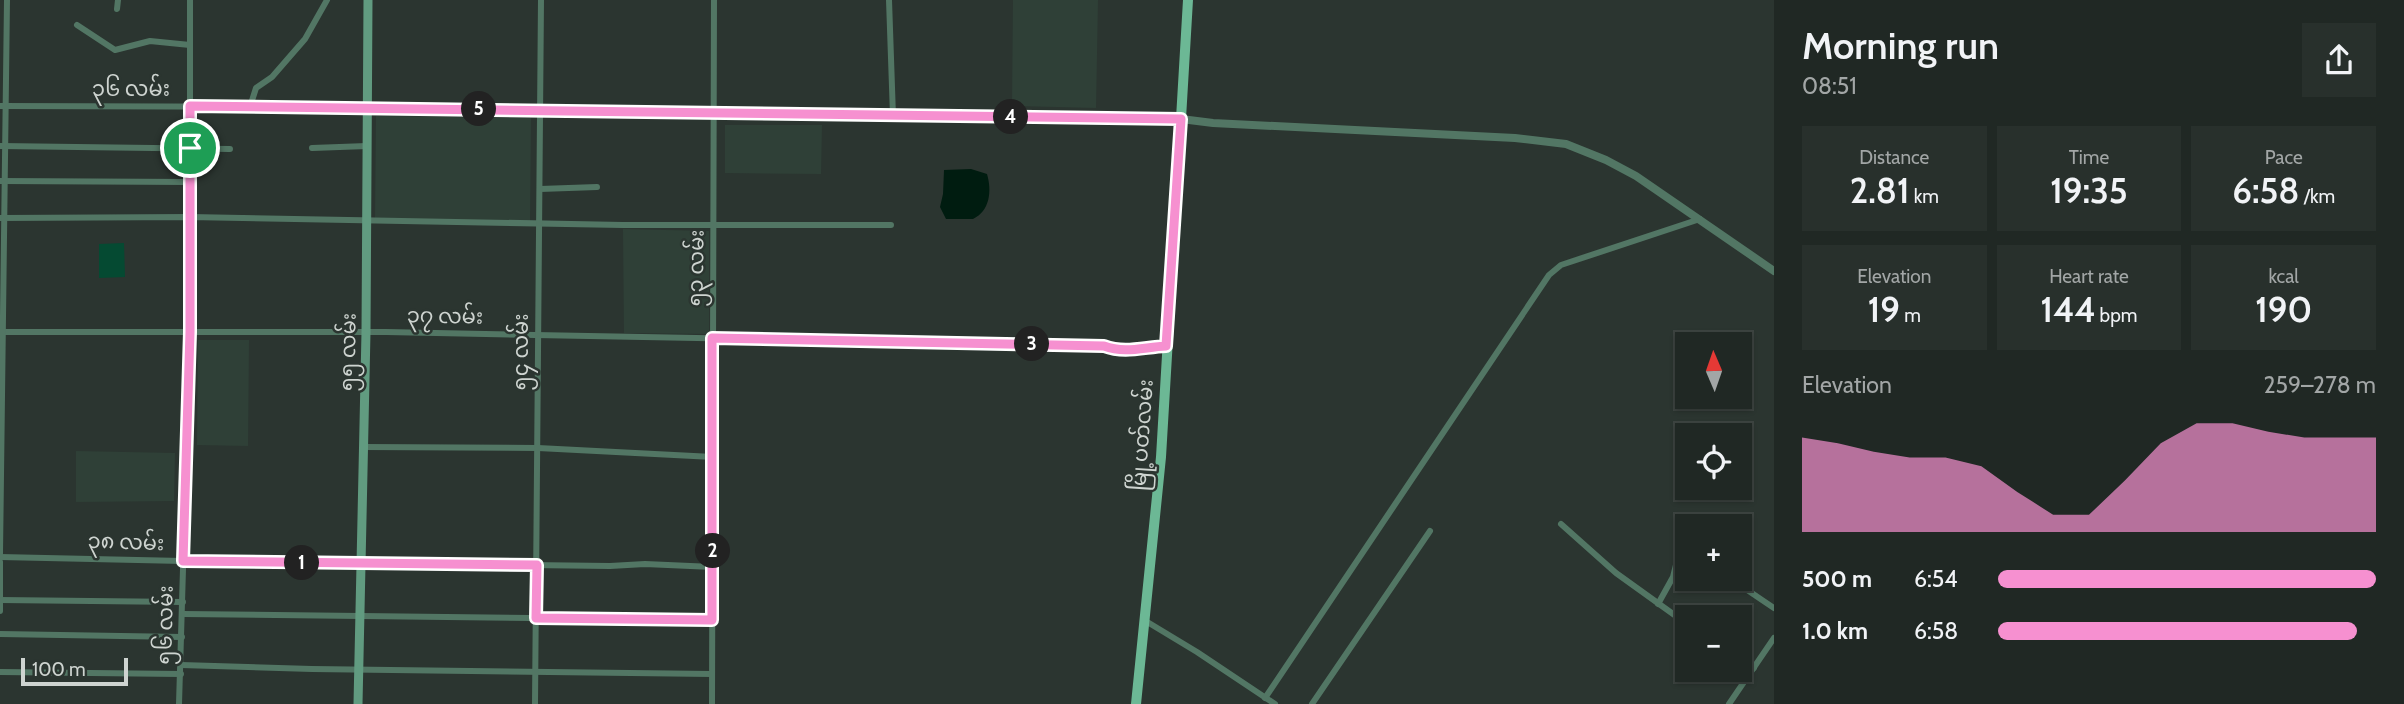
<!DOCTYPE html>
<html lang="en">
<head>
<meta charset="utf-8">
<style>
  body { margin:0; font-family:Cabin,"Noto Sans Myanmar",sans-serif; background:#28302c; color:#f1f3f6; height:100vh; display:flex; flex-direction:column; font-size:26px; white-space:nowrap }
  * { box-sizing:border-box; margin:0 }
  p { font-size:23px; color:#a2a6a6 }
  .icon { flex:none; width:38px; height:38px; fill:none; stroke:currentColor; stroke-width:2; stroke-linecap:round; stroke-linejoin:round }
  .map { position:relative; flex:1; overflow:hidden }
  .side { display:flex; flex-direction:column; background:#202824; width:630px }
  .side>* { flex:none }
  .needle { width:46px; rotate:358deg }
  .tools { position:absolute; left:1675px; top:332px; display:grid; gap:14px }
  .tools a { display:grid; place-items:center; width:77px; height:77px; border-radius:0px; background:#202824; box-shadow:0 2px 5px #0004,0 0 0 2px #3d4441; font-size:35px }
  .scale { position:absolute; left:21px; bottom:18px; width:107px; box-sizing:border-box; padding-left:7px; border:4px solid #ced4d0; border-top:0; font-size:19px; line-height:24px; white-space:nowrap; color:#ced4d0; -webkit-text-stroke:5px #2b3530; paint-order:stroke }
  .pin { position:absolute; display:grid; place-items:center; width:60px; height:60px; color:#fff; margin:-30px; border:4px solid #fff; border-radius:50%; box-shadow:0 2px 7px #0007 }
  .km { position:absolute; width:35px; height:35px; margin:-18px; border-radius:50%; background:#222; color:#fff; font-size:19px; line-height:35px; text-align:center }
  .round { display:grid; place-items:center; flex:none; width:74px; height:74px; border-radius:0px; background:#28302c }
  .head { display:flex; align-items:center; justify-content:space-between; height:119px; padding:0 28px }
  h1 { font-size:38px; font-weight:600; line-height:52px }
  .stats { display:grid; grid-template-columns:repeat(3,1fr); gap:10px; height:119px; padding:7px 28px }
  .stats div { display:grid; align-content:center; border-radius:0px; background:#28302c; text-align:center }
  .stats b { font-size:35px; font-weight:600 }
  .stats small { font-size:19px; font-weight:400 }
  .stats p { font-size:19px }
  .chart { height:196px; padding:14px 28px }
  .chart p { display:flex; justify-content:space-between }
  .chart svg { width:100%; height:126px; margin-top:7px; fill:#f690d0; opacity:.7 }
  ul { padding:0 28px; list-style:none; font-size:23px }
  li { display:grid; grid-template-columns:112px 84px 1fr; align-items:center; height:52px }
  li i { height:18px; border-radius:9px; background:#f690d0 }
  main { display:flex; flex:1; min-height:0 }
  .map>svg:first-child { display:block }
</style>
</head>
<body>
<main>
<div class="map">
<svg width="1774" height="704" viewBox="0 0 1774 704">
  <rect width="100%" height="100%" fill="#2b3530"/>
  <g fill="#2f4037">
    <polygon points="1013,0 1098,0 1096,108 1012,106"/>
    <polygon points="376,116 531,118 530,221 375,219"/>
    <polygon points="725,125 822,125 821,174 725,173"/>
    <polygon points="623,229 709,231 709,334 624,333"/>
    <polygon points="198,340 249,340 248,446 197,445"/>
    <polygon points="76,451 175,453 174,501 76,502"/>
  </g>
  <polygon fill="#054a32" points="124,243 125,277 99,278 99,244"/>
  <path fill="#001c10" d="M 971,169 L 987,174 C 992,191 990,211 973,219 L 946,219 L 940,207 L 943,194 L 944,170 Z"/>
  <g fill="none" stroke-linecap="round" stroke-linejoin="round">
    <g stroke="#527664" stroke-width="6">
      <polyline points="889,0 893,116"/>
      <polyline points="117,9 118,0"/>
      <polyline points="77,25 115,50 150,41 190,45"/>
      <polyline points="0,106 367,107 1181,119"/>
      <polyline points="250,107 256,88 272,77 305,39 327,0"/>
      <polyline points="0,146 230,149"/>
      <polyline points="312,148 367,146"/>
      <polyline points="0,181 190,182"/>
      <polyline points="540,189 597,187"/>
      <polyline points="0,218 190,217 623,225 891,225"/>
      <path d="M 0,332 L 386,332 L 1104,346 C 1125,354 1144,347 1166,346"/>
      <polyline points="363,447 538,448 713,457"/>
      <polyline points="1561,524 1616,573 1687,624"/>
      <polyline points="0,554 7,0"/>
      <polyline points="0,557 183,561 610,566 645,564 713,567"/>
      <polyline points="0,562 0,611"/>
      <polyline points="1731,579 1774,608"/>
      <polyline points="0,600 183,602"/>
      <polyline points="1658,604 1673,577 1677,561 1682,554"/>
      <polyline points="183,614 712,620"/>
      <polyline points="1144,620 1197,652 1275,704"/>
      <polyline points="0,634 182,637"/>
      <polyline points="1740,659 1754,668"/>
      <polyline points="181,665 312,669 712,674"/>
      <polyline points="0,672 181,674"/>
      <polyline points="1265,698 1549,275 1561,265 1700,219"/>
      <polyline points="179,704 190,332 190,0"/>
      <polyline points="535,704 541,0"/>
      <polyline points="712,704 714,0"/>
      <polyline points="1312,704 1430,531"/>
      <polyline points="1729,704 1774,638"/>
    </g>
    <polyline stroke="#527664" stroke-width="8" points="1181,119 1213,123 1515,138 1566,144 1606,160 1636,176 1774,271"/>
    <polyline stroke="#619b80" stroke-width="9" points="358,704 366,332 368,0"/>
    <polyline stroke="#6cb895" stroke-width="10" points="1136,704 1161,457 1188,0"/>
  </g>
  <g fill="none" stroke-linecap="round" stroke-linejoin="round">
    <g stroke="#fff" stroke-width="14">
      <path id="route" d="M 190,106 L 1181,119 L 1166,346 C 1144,347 1125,354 1104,346 L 712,338 L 712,620 L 536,618 L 537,565 L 183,561 L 190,332 Z"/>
    </g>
    <use href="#route" stroke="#f690d0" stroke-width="9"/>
  </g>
  <g text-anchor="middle" stroke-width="5" stroke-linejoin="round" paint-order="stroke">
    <g font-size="21" fill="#ced4d0" stroke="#2b3530">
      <text x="131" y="96">၃၆ လမ်း</text>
      <text transform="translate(696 268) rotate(-89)" y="7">၅၃ လမ်း</text>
      <text transform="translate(445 316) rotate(1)" y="7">၃၇ လမ်း</text>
      <text transform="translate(348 352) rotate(-89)" y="7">၅၅ လမ်း</text>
      <text transform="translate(521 352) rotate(-90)" y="7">၅၄ လမ်း</text>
      <text transform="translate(1142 435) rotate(-86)" y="7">မြို့ပတ်လမ်း</text>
      <text transform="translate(126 542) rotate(2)" y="7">၃၈ လမ်း</text>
      <text transform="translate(165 625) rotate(-89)" y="7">၅၆ လမ်း</text>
    </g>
  </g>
</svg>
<div class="tools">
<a><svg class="needle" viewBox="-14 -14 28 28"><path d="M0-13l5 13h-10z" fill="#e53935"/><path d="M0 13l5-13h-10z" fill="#a2a6a6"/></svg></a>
<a><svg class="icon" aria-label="locate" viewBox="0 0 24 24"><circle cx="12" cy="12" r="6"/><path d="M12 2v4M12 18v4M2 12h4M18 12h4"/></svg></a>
<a>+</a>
<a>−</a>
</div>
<div class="scale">100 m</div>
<div class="pin" style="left:190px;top:148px;background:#1e9e55"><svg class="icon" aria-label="arrive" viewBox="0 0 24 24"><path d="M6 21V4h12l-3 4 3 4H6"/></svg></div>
<b class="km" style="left:302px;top:563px">1</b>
<b class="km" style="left:713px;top:551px">2</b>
<b class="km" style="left:1032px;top:344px">3</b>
<b class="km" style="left:1011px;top:117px">4</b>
<b class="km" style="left:479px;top:109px">5</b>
</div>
<section class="side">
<div class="head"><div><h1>Morning run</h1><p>08:51</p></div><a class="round"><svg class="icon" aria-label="share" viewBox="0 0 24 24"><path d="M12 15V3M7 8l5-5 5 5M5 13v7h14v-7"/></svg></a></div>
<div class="stats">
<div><p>Distance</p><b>2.81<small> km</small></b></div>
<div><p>Time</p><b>19:35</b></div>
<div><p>Pace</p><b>6:58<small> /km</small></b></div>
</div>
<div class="stats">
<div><p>Elevation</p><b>19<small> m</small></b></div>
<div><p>Heart rate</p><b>144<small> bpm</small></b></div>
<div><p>kcal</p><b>190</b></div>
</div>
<div class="chart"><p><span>Elevation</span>259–278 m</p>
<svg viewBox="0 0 160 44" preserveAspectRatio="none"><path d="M0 44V11L10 13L20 16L30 18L40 18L50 21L60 30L70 38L80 38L90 26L100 13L110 6L120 6L130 9L140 11L150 11L160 11V44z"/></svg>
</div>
<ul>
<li><b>500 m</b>6:54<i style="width:100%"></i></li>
<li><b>1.0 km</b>6:58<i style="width:95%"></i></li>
</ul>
</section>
</main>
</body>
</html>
